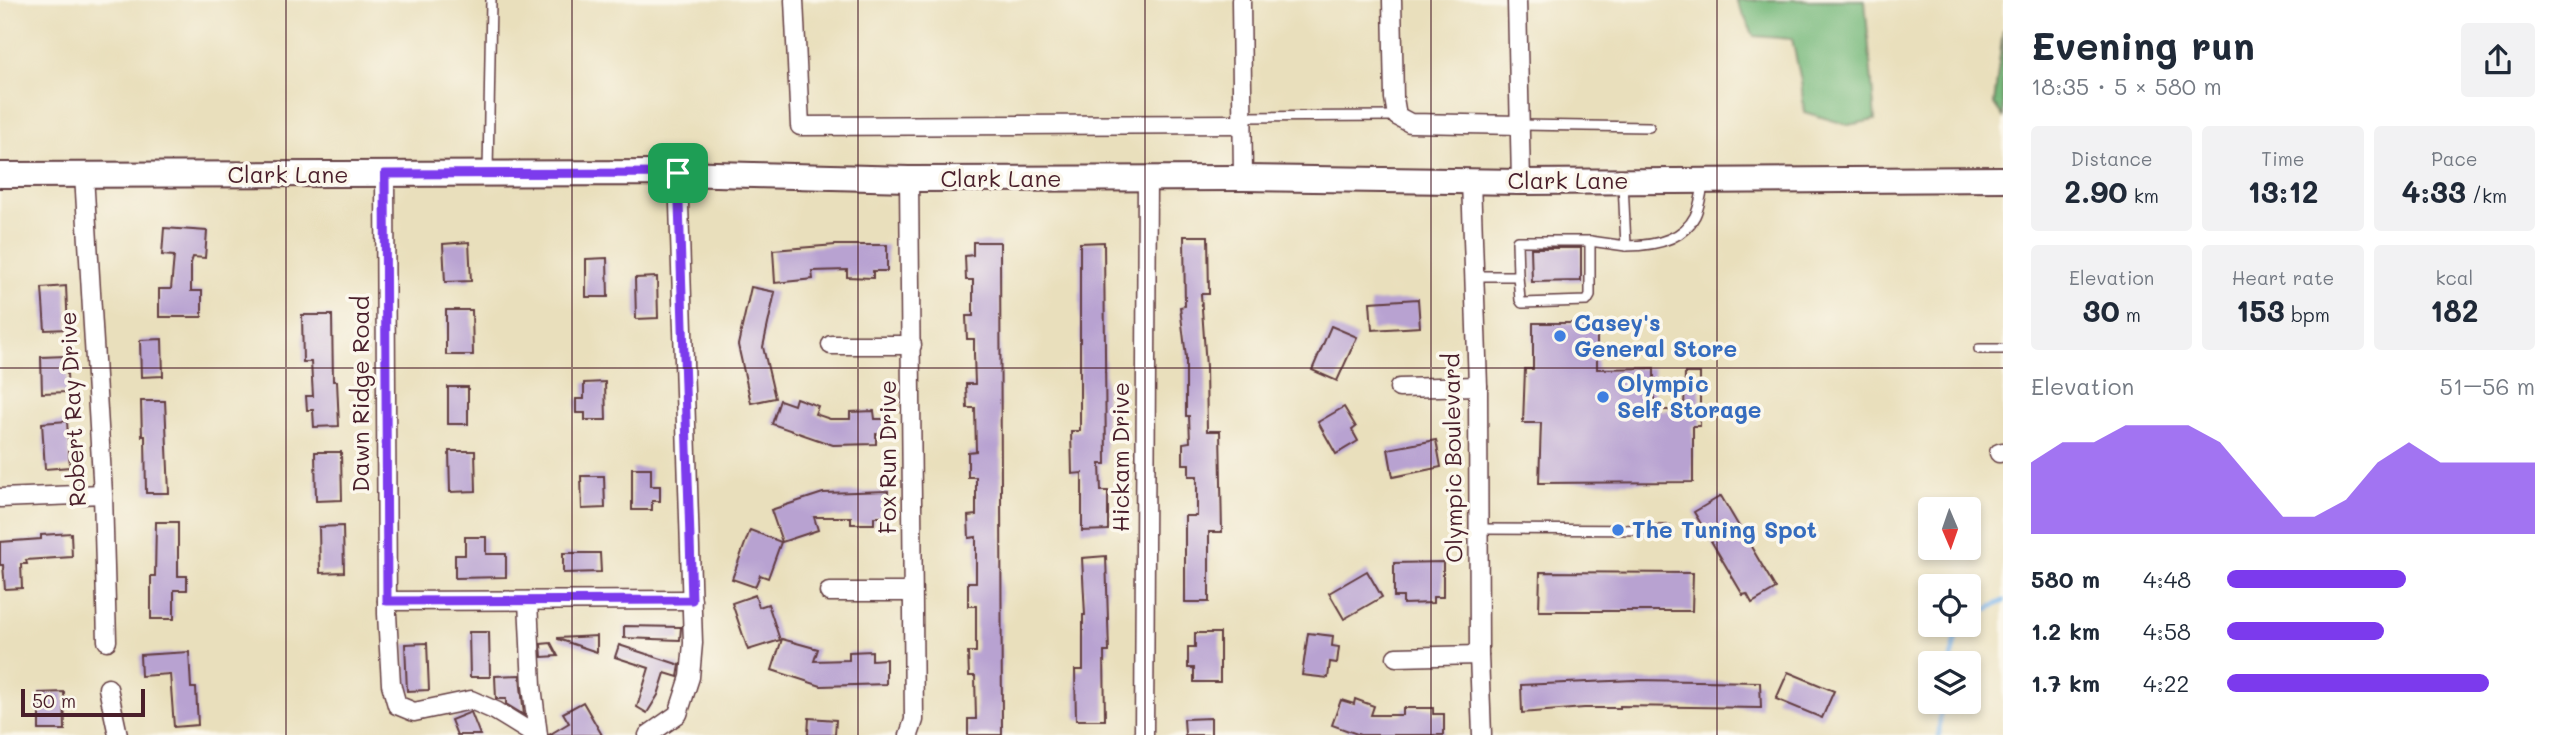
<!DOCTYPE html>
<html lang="en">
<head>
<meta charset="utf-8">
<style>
  body { margin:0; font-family:Mali,sans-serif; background:#f2f2f3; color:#1f2937; height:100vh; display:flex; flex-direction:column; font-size:26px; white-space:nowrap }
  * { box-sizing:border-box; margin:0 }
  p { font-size:23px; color:#747a83 }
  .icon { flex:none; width:38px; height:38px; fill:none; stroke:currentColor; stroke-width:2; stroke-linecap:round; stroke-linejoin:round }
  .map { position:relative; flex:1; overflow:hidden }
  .side { display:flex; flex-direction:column; background:#fff; width:560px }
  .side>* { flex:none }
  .needle { width:46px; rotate:178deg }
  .controls { position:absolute; left:1918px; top:497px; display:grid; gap:14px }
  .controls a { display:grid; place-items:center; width:63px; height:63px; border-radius:7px; background:#fff; box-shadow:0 4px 10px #0003; font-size:35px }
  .scale { position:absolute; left:21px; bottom:18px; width:124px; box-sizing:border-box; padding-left:7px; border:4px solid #4a1f2b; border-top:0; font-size:19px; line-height:24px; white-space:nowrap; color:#4a1f2b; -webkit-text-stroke:5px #fbf7ec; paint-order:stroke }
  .pin { position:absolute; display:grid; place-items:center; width:60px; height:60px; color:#fff; margin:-30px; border-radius:14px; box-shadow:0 4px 10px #0006 }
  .round { display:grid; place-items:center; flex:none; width:74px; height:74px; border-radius:7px; background:#f2f2f3 }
  .headline { display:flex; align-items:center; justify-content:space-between; height:119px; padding:0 28px }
  h1 { font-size:38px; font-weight:700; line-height:52px }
  .stats { display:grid; grid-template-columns:repeat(3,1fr); gap:10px; height:119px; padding:7px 28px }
  .stats div { display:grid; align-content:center; border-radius:7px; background:#f2f2f3; text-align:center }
  .stats b { font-size:30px; font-weight:700 }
  .stats small { font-size:19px; font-weight:400 }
  .stats p { font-size:19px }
  .chart { height:196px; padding:14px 28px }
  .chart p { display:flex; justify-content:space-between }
  .chart svg { width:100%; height:126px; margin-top:7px; fill:#7c3aed; opacity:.7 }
  ul { padding:0 28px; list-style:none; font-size:23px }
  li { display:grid; grid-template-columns:112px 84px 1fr; align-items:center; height:52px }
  li i { height:18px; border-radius:9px; background:#7c3aed }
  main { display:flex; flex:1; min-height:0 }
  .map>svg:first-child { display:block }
</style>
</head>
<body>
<main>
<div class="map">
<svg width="2003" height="735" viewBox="0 0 2003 735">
  <rect width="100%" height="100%" fill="#fbf7ec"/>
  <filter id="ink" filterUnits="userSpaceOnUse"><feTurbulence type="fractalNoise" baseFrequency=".0143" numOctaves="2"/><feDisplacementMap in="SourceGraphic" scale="14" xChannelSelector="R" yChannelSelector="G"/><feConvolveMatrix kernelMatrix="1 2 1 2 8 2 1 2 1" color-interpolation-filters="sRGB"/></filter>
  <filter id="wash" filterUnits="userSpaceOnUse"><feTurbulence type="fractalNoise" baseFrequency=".00686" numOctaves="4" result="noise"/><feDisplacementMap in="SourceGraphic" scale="28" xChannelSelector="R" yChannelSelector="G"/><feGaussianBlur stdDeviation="1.57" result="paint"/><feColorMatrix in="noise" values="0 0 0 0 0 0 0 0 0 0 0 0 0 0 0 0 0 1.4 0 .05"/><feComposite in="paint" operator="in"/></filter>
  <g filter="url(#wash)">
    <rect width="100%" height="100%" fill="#e9dfbc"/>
    <g fill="#77b97b" stroke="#606c53" stroke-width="2">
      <polygon points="1736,0 1865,0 1875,120 1848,125 1804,112 1801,81 1792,39 1754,36"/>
      <polygon points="2003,30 2003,117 1994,104"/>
    </g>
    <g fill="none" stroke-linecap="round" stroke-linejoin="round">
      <g stroke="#7db6ed" stroke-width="5">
        <polyline points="1969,619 2003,601"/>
        <polyline points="1950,663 1959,625"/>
        <polyline points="1939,735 1941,702"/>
      </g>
    </g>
    <g id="blocks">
      <g fill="#b8a2d1">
        <polygon points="164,228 207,231 205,258 193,257 191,263 191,291 202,291 202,317 159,317 159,289 171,289 174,256 162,255"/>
        <polygon points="1184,236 1208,236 1209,294 1201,294 1206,367 1207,431 1220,431 1222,532 1209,532 1209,602 1185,602 1185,516 1197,516 1197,476 1189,476 1189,464 1183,464 1183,443 1190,442 1189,416 1186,416 1186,357 1180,307 1185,306"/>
        <polygon points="469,242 471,281 445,282 443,244"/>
        <polygon points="973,242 1000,242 1002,735 968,735 968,719 976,719 975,676 969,676 968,652 976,652 976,606 968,606 968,582 976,582 976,537 969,538 968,516 976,515 976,477 968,477 968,452 976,451 975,408 967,408 966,384 975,384 974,354 974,339 967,339 966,316 973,316 973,280 966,280 965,256 973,255"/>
        <polygon points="1104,242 1106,464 1100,464 1101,491 1108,491 1108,530 1082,531 1082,473 1072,474 1071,431 1080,431 1080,243"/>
        <polygon points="836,245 887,245 887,271 873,271 873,278 847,277 847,270 812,271 813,279 775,283 773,250"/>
        <polygon points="1531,248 1581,248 1581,281 1532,282"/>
        <polygon points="607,258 608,297 586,297 586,259"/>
        <polygon points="657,277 658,318 636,319 635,278"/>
        <polygon points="66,286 68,329 45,330 42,288"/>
        <polygon points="751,287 775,292 763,347 775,398 751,403 738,345"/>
        <polygon points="1418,299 1420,327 1372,330 1370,302"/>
        <polygon points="446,310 472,310 473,355 446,355"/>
        <polygon points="302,315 332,315 333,381 337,381 339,426 314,427 313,410 307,410 306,396 313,396 311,362 303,362"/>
        <polygon points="1533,323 1597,323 1597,369 1654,368 1654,410 1684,410 1685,373 1700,373 1700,426 1693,426 1693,482 1539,483 1541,423 1523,423 1525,369 1533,369"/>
        <polygon points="1331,326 1357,337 1337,381 1312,370"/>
        <polygon points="162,339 163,376 141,377 140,340"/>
        <polygon points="66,356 68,392 42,393 41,357"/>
        <polygon points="605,382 606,420 585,420 585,413 576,413 576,399 584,399 584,383"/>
        <rect x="448" y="387" width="20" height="37"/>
        <polygon points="796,398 818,406 815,414 830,419 850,419 850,412 874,411 875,419 888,419 888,434 876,434 876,444 833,445 772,424 780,400 794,405"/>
        <polygon points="141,401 165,401 169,493 146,493 145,436 142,436"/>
        <polygon points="1344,407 1356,427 1352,430 1358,441 1336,454 1318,422"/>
        <polygon points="67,421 70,467 45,469 42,423"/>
        <polygon points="1436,440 1441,467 1393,477 1388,449"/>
        <polygon points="449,451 475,451 476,491 450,492"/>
        <polygon points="315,452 341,452 342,500 316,501"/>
        <polygon points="632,468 651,468 651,486 660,486 660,501 652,501 652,510 632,510"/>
        <polygon points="581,476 604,476 605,508 582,509"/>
        <polygon points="888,491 888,517 874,517 874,524 851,524 851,517 814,517 818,530 782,542 771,510 823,493"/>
        <polygon points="1721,496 1776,589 1752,603 1747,594 1743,595 1694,512"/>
        <polygon points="156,522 178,522 178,576 187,576 187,590 174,590 174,619 151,619 151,576 155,576"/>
        <polygon points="343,526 344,572 320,573 319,527"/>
        <polygon points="750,530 781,542 768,578 760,575 755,587 732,579"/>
        <polygon points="71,533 72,557 26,560 27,564 21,564 22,588 5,589 3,565 0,565 0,542 41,539 41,535"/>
        <polygon points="465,537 486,537 486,554 506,554 506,577 455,578 455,555 465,555"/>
        <polygon points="563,553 600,553 601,572 563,573"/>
        <polygon points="1106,556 1109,652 1104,652 1105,720 1076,720 1075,670 1083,670 1083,615 1085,615 1082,558"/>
        <polygon points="1443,562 1443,597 1433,597 1433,603 1403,604 1403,597 1394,597 1394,563"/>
        <polygon points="1367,571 1382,597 1344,619 1329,593"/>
        <polygon points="1540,572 1693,573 1692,611 1539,611"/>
        <polygon points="755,595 759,607 768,604 780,640 748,650 732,603"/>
        <polygon points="624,626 681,627 680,640 624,638"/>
        <polygon points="469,632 489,632 490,677 470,677"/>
        <polygon points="1195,633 1220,633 1220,682 1194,682 1194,668 1188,668 1188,647 1195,647"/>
        <polygon points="1308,633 1333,636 1332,646 1339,647 1337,663 1330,662 1328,678 1302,675"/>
        <polygon points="597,636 597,652 558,639 558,638"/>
        <polygon points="782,639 818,649 814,661 849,660 849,652 872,651 872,660 886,659 886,684 821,686 772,670"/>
        <polygon points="427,643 429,690 407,691 405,644"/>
        <polygon points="551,643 558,656 542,657 541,644"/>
        <polygon points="619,645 680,665 678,677 665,673 658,695 647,713 637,707 649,668 615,657"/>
        <polygon points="189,652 191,688 196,688 198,725 174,727 170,674 141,676 140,655"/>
        <polygon points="1788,672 1834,691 1822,718 1776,699"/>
        <polygon points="520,675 521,687 524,715 506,704 506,699 496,699 495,676"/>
        <polygon points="1634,680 1760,682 1761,708 1620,706 1620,708 1584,708 1522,713 1521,685"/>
        <polygon points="64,692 65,730 39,730 39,693"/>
        <polygon points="1355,699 1374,706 1371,715 1403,715 1403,708 1433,708 1433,714 1444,714 1444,735 1360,735 1332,725 1341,700 1354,704"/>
        <polygon points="583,702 602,735 549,735 569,723 563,713"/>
        <polygon points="471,712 480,735 457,735 451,720"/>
        <polygon points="809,718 836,720 835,735 808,735"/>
        <polygon points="1211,718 1211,735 1185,735 1184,719"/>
      </g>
    </g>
  </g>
  <g filter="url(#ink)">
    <use href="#blocks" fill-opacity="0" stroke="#623c41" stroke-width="2"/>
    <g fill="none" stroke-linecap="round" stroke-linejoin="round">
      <g stroke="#623c41" stroke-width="12">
        <g id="service">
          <polyline points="1242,117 1397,116"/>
          <polyline points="1520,125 1649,127"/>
          <polyline points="488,172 491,0"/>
          <path d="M 1626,246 C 1651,246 1682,242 1695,216 C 1700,206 1701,193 1704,183"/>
          <polyline points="1473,276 1518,276 1520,300 1522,303 1587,301 1590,296 1590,241 1626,246 1623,182"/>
          <polyline points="1518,276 1517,241 1590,241"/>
          <polyline points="1979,349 2003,349"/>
          <polyline points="1479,529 1667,530"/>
        </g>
      </g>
      <g stroke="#623c41" stroke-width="21">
        <g id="minor">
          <polyline points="794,0 800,126 1242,124"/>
          <polyline points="1241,0 1243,178"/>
          <polyline points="1392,0 1394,98 1397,116 1410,123 1520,125"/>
          <polyline points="1517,0 1521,182"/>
          <polyline points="385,174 387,614 391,684 397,705 414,712 471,700 496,711 535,735"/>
          <polyline points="84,175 103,494 107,641"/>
          <polyline points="909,179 914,720 909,735"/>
          <polyline points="1471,180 1478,386 1479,655 1482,735"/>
          <polyline points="831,345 912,345"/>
          <polyline points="1399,388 1478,386"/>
          <polyline points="1999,453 2003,452"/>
          <polyline points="0,498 103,494"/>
          <polyline points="829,592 912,592"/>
          <polyline points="387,601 692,600"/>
          <polyline points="528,601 532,686 538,735"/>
          <polyline points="1396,657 1479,655"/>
          <polyline points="108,688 118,735"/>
          <polyline points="648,735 678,714 690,677 693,643 678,173"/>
          <polyline points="1144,735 1147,179"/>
        </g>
      </g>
      <g stroke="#623c41" stroke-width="28">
        <polyline id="secondary" points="0,175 678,173 909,179 1243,178 1521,182 2003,179"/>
      </g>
      <use href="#service" stroke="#fff" stroke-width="9"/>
      <use href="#minor" stroke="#fff" stroke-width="18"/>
      <use href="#secondary" stroke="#fff" stroke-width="24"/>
    </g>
  </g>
  <g fill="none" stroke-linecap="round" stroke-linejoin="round" filter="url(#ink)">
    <g stroke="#fff" stroke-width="14">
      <polygon id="route" points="678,173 692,600 387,601 385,174"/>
    </g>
    <use href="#route" stroke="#7c3aed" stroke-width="9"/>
  </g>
  <path fill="none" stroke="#4a1f2b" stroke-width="2" stroke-opacity="0.55" d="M 286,0 L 286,735M 572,0 L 572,735M 858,0 L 858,735M 1145,0 L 1145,735M 1431,0 L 1431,735M 1717,0 L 1717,735M 0,368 L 2003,368"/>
  <g fill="#3f7fe0" stroke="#fbf7ec" stroke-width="2.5">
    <circle cx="1560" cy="336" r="7"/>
    <circle cx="1603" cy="397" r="7"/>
    <circle cx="1618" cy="530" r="7"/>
  </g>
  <g text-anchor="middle" stroke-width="7" stroke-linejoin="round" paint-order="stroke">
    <g font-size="23" fill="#4a1f2b" stroke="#fbf7ec">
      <text x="288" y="183">Clark Lane</text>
      <text x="1001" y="187">Clark Lane</text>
      <text x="1568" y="189">Clark Lane</text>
      <text transform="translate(361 394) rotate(-90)" y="8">Dawn Ridge Road</text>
      <text transform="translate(73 409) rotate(-93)" y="8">Robert Ray Drive</text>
      <text transform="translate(888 457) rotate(-90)" y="8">Fox Run Drive</text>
      <text transform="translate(1121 457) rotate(-90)" y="8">Hickam Drive</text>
      <text transform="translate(1453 458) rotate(-91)" y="8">Olympic Boulevard</text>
    </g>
    <g font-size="23" font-weight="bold" fill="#366cbe" stroke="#fbf7ec" text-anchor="start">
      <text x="1574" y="331">Casey's<tspan x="1574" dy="26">General Store</tspan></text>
      <text x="1617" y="392">Olympic<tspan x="1617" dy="26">Self Storage</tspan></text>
      <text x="1632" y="538">The Tuning Spot</text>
    </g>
  </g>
</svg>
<div class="controls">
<a><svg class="needle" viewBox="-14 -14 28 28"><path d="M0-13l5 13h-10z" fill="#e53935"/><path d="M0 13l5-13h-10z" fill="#747a83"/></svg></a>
<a><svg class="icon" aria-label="locate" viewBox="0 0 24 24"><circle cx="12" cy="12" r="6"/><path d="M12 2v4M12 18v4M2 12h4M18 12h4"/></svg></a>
<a><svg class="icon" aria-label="layers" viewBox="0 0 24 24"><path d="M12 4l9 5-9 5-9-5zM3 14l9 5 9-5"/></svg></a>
</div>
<div class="scale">50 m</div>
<div class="pin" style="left:678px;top:173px;background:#1e9e55"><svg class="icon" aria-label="arrive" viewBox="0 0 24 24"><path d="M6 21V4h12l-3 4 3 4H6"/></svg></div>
</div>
<section class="side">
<div class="headline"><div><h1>Evening run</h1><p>18:35 · 5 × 580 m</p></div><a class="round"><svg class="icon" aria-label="share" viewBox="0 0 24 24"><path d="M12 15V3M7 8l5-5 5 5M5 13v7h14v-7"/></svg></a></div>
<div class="stats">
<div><p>Distance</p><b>2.90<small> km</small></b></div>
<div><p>Time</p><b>13:12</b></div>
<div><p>Pace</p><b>4:33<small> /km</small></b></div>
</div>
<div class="stats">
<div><p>Elevation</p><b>30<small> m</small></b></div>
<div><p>Heart rate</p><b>153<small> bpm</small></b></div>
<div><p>kcal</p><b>182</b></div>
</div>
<div class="chart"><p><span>Elevation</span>51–56 m</p>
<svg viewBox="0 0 160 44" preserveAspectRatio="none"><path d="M0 44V19L10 12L20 12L30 6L40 6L50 6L60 12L70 25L80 38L90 38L100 32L110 19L120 12L130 19L140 19L150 19L160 19V44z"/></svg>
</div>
<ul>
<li><b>580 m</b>4:48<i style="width:58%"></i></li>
<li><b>1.2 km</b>4:58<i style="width:51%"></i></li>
<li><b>1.7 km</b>4:22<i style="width:85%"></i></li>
</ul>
</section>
</main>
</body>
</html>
